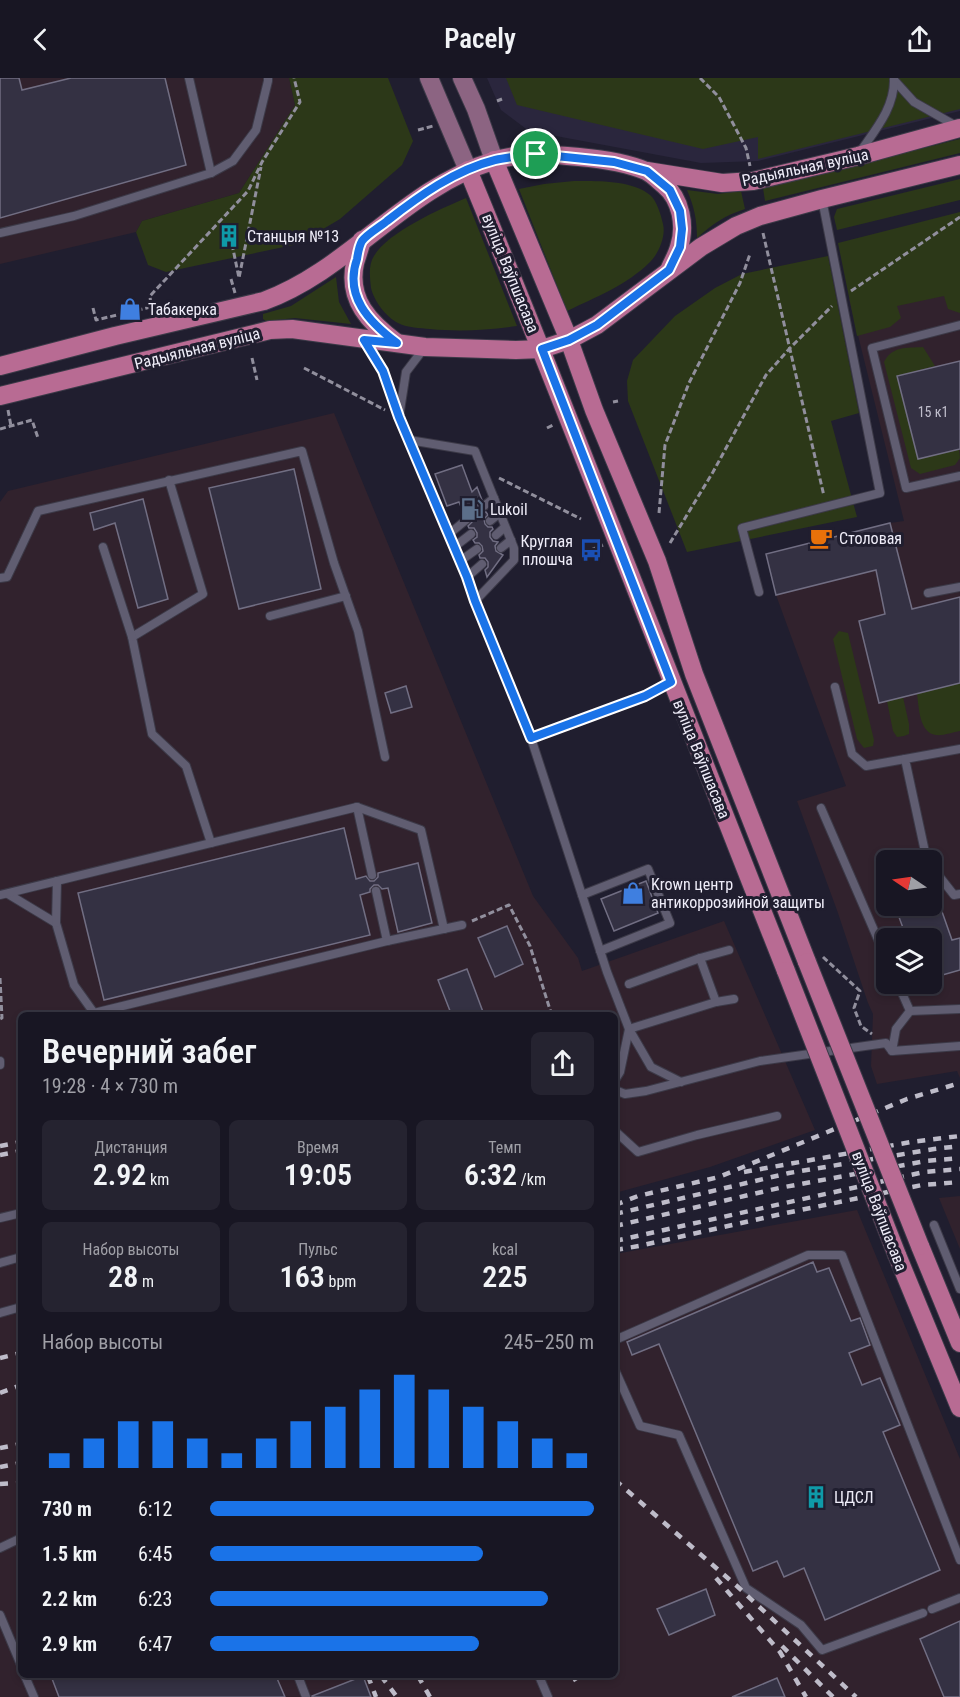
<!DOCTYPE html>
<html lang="ru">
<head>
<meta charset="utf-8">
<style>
  body { margin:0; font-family:"Roboto Condensed",sans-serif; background:#252330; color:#f1f3f6; height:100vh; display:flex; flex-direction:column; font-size:22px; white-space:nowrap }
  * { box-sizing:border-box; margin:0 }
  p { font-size:20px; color:#9f9fa6 }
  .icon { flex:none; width:33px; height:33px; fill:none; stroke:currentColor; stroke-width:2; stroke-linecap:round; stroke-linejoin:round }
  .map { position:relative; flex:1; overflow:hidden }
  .sheet { position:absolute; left:18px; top:934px; width:600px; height:666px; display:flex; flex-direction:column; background:#181623; border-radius:9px; box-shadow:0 3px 9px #0003,0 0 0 2px #363541 }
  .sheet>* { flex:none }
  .needle { width:39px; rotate:283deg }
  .controls { position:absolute; left:876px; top:772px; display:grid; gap:12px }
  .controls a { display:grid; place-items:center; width:66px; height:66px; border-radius:9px; background:#181623; box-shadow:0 3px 9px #0003,0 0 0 2px #363541; font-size:30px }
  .pin { position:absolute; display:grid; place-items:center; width:51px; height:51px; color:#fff; margin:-26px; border:3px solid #fff; border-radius:50%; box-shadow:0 2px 6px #0007 }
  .round { display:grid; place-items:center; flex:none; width:63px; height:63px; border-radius:9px; background:#252330 }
  .summary { display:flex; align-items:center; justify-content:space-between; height:102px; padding:0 24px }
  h1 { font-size:33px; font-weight:600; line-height:45px }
  .metrics { display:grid; grid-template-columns:repeat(3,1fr); gap:9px; height:102px; padding:6px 24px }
  .metrics div { display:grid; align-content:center; border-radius:9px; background:#252330; text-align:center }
  .metrics b { font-size:30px; font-weight:600 }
  .metrics small { font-size:16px; font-weight:400 }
  .metrics p { font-size:16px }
  .chart { height:168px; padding:12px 24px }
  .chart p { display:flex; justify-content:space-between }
  .chart svg { width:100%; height:108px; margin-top:6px; stroke:#1a73e8; stroke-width:6 }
  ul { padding:0 24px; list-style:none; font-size:20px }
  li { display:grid; grid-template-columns:96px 72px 1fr; align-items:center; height:45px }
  li i { height:15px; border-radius:8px; background:#1a73e8 }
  header { display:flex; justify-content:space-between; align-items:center; height:78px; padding:0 24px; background:#181623; font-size:27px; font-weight:600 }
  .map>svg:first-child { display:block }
</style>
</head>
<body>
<header><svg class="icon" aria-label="back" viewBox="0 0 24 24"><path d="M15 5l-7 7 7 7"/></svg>Pacely<svg class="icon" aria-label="share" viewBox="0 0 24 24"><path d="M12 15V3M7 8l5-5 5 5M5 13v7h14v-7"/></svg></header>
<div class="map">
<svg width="960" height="1619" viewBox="0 0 960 1619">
  <rect width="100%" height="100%" fill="#201e2f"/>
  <polygon fill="#2a263d" points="487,0 960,0 960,33 758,83 701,85 529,53 501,32"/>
  <g fill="#31222d" fill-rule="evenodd">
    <polygon points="0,0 289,0 295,27 239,115 142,143 136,154 0,186"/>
    <path d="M 960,192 L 960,1000 L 957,993 L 877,1006 L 871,988 L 873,936 L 868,925 L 838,835 L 797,723 L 846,708 L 776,517 L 766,476 L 890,445 L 904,443 L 849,221 ZM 886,783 L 932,783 L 932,828 L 886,828 ZM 886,861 L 932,861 L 932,906 L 886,906 Z"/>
    <polygon points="334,335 533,818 578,880 582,893 724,843 815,1052 710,1089 615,1115 615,938 21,938 21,1598 615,1598 615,1176 857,1132 960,1381 960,1619 0,1619 0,424 8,413"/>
    <polygon points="960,1118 960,1171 939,1120"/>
  </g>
  <g fill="#2c3818">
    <polygon points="289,0 388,0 413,63 402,87 340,141 298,166 166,194 148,187 136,154 142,143 239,115 295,27"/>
    <polygon points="506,0 960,0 960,31 758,81 758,59 703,71 517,27"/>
    <polygon points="960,61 960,75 765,123 763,110"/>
    <polygon points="960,101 960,122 837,152 834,139 837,131"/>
    <path d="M 574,103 C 597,103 632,102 650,117 C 657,123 661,137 663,146 C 666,158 659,175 650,184 C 627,207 596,219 567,233 L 519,111 L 544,106 Z"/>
    <path d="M 687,112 L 718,116 L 741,113 L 745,131 C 726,137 712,146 697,160 C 697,142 694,128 687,112 Z"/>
    <path d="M 466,120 L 517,248 C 488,252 460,254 430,251 C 420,250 408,250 398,245 C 386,239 374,223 371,210 C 370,200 368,187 374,178 C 388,154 440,131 466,120 Z"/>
    <polygon points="960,134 960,235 948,231 944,218 897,228 901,240 890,249 857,258 838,165"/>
    <polygon points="828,178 859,335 831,343 857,439 687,474 628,323 627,303 633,282 675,238 715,210 742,196"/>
    <polygon points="336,199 339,224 351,246 295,240 266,243 263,241 263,236 291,228"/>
    <path d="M 923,269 L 935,288 L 897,298 L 918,381 L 959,371 L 960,380 L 955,387 L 920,396 L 911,390 L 884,284 C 892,268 906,270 923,269 Z"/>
    <polygon points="839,553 848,555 874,662 873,668 864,670 857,661 833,561"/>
    <path d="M 960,605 L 960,653 C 953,654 943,658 936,657 C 919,655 919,629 917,616 Z"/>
    <polygon points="903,619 909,646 909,656 904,658 897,659 893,653 887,623"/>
  </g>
  <g fill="#343143" stroke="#716e83" stroke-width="1.5">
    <polygon points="0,0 19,0 22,12 71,0 165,0 186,87 0,140"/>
    <polygon points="960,283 960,371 918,381 897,298"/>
    <polygon points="462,387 472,414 477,409 482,422 478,426 479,431 482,434 486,434 488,437 484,441 485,446 488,449 492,449 493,451 490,454 490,459 493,463 498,464 495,468 496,473 503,477 487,499 485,492 488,489 488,484 485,480 480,480 479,477 483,473 482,468 479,465 475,465 473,462 477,459 477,455 474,450 469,450 468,448 472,444 471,438 468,436 464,436 459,424 447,428 435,396"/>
    <polygon points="294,391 321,511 239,531 209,410"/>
    <polygon points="143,421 168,521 138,530 115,445 94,452 90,435"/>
    <polygon points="890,445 912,531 960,519 960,605 879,625 859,543 885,536 876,492 776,517 766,476"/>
    <polygon points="406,608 412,629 391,635 385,615"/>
    <polygon points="344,750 356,801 366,798 370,803 374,803 378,799 378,795 418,785 432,845 398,854 388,810 382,811 378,807 374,807 370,811 370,814 360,817 370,857 104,922 78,815"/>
    <polygon points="646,803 658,835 614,853 601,821"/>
    <polygon points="895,828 940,828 952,862 960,860 960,892 932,900 932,861 907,861"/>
    <polygon points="507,848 523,886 495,899 478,860"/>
    <polygon points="467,891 483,934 475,938 452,938 438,902"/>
    <polygon points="813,1184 817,1194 829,1190 851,1243 860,1240 870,1267 849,1275 862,1307 880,1300 900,1347 883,1354 940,1492 825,1542 804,1490 784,1499 777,1483 753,1493 659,1266 632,1277 627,1264"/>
    <polygon points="706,1511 715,1537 669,1557 657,1531"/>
    <polygon points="960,1543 960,1619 944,1619 920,1561"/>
    <polygon points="51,1598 276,1598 285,1619 59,1619"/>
    <polygon points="363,1598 371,1619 312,1619 312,1618"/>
    <polygon points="777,1600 785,1619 732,1619"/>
  </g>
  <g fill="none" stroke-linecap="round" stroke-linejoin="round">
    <g stroke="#3c3a48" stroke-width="10">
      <g id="service">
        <polyline points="189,0 211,95"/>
        <polyline points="894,2 914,24 958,49"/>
        <path d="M 860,74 C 876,51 895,29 894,0"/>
        <polyline points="0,155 74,138 211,95 233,83 256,52 268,3 268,0"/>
        <polyline points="960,247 872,270 906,410 960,398"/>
        <polyline points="365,263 383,293 399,339 467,499 475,523 531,660 645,618 671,604"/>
        <polyline points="399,339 406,294 425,269"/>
        <polyline points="409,362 475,373 514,470 514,482 475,523"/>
        <polyline points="169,402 203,516 132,559 152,656 186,688 211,765"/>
        <polyline points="484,428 494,420"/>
        <polyline points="490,443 500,435"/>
        <polyline points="449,456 466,442"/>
        <polyline points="496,457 505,449"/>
        <polyline points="103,469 132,559"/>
        <polyline points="454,469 471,456"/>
        <polyline points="501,470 511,462"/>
        <polyline points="460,483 477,471"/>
        <polyline points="467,499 482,486"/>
        <polyline points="0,500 7,499 38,433 302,373 334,485 358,553 385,679"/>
        <polyline points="759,514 742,450 880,415 822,121"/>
        <polyline points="928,515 960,509"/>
        <polyline points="270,538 346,518"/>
        <polyline points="835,609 852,676 866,688 905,681"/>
        <polyline points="531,660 607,894 629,951 620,994 615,1002"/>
        <polyline points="357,729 372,797"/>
        <polyline points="821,730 886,880"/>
        <polyline points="927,783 905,681 960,671"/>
        <polyline points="932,789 954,817 960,816"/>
        <polyline points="376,813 387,863"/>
        <polyline points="8,816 56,845 74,907 94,935 387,863 462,847"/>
        <polyline points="0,817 357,729 421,752 444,851"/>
        <polyline points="582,817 648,791 670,845 600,873"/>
        <polyline points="56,845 57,803"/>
        <polyline points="700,880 729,872"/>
        <polyline points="629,906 700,880 716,924"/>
        <polyline points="910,933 960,931"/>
        <polyline points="892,973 896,951 910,933 898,906"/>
        <polyline points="0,983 0,987"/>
        <polyline points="681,1004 651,989 629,951 716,924 734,921"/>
        <polyline points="615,1012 625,1016 646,1013 760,983 886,965 892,973 960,968"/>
        <polyline points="615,1053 638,1074 697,1057 777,1038"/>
        <polyline points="0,1140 21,1135"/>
        <polyline points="934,1147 960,1211"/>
        <polyline points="0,1185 21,1179"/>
        <polyline points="0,1235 21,1229"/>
        <polyline points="615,1262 808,1177 842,1177 960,1482"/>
        <polyline points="615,1292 640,1348 679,1357 746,1510 801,1547 822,1572 923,1535"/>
        <polyline points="0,1470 21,1460"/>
        <polyline points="932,1531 960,1520"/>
        <polyline points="0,1537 21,1587"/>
        <polyline points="25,1598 34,1619"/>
        <polyline points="298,1598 306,1619"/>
        <polyline points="539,1598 548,1619"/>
      </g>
    </g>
    <g stroke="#3c3a48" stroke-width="20">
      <g id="secondary">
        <polyline points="429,0 468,92"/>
        <polyline points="462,0 476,31 494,82"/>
      </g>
    </g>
    <g stroke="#3c3a48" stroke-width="20">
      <g id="primary">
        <polyline points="494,82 569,262 594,332 657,483 694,596 807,884"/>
        <path d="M 468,92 C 578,358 680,626 786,893"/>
        <polyline points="647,93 722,105 753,103 858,78 960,50"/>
        <path d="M 362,162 C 360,170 357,178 355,185 C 347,222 370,245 397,265"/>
        <path d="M 0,288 L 115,258 L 264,223 C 349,192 405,110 493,83 C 521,74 550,76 579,79 C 600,81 625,84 646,93 C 652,96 658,102 664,107 C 681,121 686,148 679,169 C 677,177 673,183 670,190"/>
        <polyline points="0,318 270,252 292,251 425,269 516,272 542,271 569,262 597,247 701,169 736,148 760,138 822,121 960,87"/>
        <polyline points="920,1168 960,1265"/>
        <polyline points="897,1177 960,1330"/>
      </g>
    </g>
    <g stroke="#918f9d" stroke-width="3" stroke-dasharray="6 3" stroke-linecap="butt">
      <polyline points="700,0 719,19 746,70 750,88"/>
      <polyline points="497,23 502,21"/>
      <polyline points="418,52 433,48"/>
      <polyline points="763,155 824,418"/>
      <polyline points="232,166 239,200 261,89"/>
      <polyline points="231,201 235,215"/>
      <polyline points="851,213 960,139"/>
      <polyline points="93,230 96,242 151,229 150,218 248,113 262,84 300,24 294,0"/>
      <polyline points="252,280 257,302"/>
      <polyline points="304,290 385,332"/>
      <polyline points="613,324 618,323"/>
      <polyline points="8,332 11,348"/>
      <polyline points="547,350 553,347"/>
      <polyline points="0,351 32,342 38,360"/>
      <polyline points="499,400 581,441"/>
      <polyline points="659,435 665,367 689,305 740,205 750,176"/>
      <polyline points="670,465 713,394 766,297 790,270 832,228"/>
      <polyline points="591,472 603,467"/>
      <polyline points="472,843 509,827 530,868 552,938"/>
      <polyline points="823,879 860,913 854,930 861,948 872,956"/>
      <polyline points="0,900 2,940 0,941"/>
    </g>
    <use href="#service" stroke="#605d71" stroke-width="8"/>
    <use href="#secondary" stroke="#8c6482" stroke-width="18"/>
    <use href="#primary" stroke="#b86b93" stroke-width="18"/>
    <g stroke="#bebcc9" stroke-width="4.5" stroke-dasharray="8 8" stroke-linecap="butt">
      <polyline points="0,1068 21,1064"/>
      <polyline points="0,1077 21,1073"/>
      <polyline points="744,1094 911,1064 960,1058"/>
      <polyline points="615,1127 638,1118 719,1099 907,1021 960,1005"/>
      <polyline points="615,1136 789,1095 934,1071 960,1068"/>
      <polyline points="615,1148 779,1110 926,1083 960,1080"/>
      <polyline points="615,1163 924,1094 960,1091"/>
      <polyline points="615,1172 639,1168 786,1135 922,1107 960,1104"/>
      <polyline points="0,1280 21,1275"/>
      <polyline points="0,1315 21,1307"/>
      <polyline points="0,1370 21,1366"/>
      <polyline points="0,1389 21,1385"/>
      <polyline points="615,1402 738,1509 856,1619"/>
      <polyline points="0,1406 21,1405"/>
      <polyline points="716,1500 780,1574 806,1619"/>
      <polyline points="782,1568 833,1619"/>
      <polyline points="368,1598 376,1619"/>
      <polyline points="381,1598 397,1619"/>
      <polyline points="418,1598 430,1619"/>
      <polyline points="573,1598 576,1603"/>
    </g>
    <g stroke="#3c3a48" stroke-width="20" stroke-linecap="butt">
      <g id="primary-bridge">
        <polyline points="807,884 920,1168"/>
        <polyline points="786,893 897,1177"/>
      </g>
    </g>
    <use href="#primary-bridge" stroke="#b86b93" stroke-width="18"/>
  </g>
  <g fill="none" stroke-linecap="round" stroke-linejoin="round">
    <g stroke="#fff" stroke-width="12">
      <path id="route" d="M 536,76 L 614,84 L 647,93 L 670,112 L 680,133 L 682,151 L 680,169 L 669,192 L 597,247 L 569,262 L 542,271 L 671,604 L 645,618 L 531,660 L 475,523 L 467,499 L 399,339 L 383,293 L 364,262 L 397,265 C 369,244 344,218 357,181 C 358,175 359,168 362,163 C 366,157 381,148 387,143 C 419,118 455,92 495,82 C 508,79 522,78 536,76 Z"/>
    </g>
    <use href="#route" stroke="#1a73e8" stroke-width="8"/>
  </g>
  <defs>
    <g id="building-bare" transform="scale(1.8)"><path d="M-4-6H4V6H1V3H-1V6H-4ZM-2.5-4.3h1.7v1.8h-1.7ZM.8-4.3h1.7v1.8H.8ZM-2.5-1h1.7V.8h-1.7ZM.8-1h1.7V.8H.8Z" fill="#0f9aa8" stroke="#201e2f" stroke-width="2.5" paint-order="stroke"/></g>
    <g id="shop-bare" transform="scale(1.8)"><path d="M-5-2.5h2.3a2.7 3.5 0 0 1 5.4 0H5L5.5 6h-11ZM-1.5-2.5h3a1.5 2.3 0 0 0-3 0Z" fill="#3f7fe0" stroke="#201e2f" stroke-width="2.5" paint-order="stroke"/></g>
    <g id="fuel-bare" transform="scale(1.8)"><path d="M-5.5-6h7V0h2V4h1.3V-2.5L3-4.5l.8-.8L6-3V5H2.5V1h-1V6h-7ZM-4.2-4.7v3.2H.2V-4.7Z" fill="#5c6f8a" stroke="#201e2f" stroke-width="2.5" paint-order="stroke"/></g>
    <g id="cafe-bare" transform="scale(1.8)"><path d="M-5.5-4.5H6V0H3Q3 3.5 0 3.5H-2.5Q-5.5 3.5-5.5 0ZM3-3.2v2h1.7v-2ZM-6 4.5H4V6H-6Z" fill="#e8710a" stroke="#201e2f" stroke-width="2.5" paint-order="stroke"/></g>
    <g id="bus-bare" transform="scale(1.8)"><path d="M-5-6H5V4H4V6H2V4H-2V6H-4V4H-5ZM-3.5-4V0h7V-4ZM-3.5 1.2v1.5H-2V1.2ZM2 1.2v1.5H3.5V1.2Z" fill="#1a4fb4" stroke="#201e2f" stroke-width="2.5" paint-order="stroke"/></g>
  </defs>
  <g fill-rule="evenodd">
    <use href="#building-bare" x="229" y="158"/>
    <use href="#shop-bare" x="130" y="231"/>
    <use href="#fuel-bare" x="472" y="431"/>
    <use href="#cafe-bare" x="821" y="460"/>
    <use href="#bus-bare" x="591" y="472"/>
    <use href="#shop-bare" x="633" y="815"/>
    <use href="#building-bare" x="816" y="1419"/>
  </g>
  <g text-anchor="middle" stroke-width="6" stroke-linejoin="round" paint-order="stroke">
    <g font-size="14" fill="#c0becc">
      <text x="933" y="339">15 к1</text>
    </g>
    <g font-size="16" fill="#efedf9" stroke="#201e2f">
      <text transform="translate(805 89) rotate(-12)" y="6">Радыяльная вуліца</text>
      <text transform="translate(511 195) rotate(68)" y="6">вуліца Ваўпшасава</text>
      <text transform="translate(197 270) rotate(-14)" y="6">Радыяльная вуліца</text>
      <text transform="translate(702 681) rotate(68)" y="6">вуліца Ваўпшасава</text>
      <text transform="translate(880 1133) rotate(69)" y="6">вуліца Ваўпшасава</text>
    </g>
    <g font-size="16" fill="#efedf9" stroke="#201e2f" text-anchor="start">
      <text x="247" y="164">Станцыя №13</text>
      <text x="148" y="237">Табакерка</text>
      <text x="490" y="437">Lukoil</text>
      <text x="839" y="466">Столовая</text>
      <text x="573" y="469" text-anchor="end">Круглая<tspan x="573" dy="18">плошча</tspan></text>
      <text x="651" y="812">Krown центр<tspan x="651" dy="18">антикоррозийной защиты</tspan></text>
      <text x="834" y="1425">ЦДСЛ</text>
    </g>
  </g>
</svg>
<div class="controls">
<a><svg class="needle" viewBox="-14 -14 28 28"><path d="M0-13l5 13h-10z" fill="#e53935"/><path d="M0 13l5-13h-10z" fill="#9f9fa6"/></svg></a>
<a><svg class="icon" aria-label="layers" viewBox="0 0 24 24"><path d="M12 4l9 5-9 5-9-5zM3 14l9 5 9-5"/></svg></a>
</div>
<div class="pin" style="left:536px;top:76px;background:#1e9e55"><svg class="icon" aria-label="arrive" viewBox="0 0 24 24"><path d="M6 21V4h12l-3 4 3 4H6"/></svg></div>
<section class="sheet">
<div class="summary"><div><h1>Вечерний забег</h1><p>19:28 · 4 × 730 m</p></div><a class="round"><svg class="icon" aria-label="share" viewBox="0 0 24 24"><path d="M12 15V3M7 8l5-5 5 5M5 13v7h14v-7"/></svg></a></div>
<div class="metrics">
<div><p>Дистанция</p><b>2.92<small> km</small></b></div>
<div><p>Время</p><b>19:05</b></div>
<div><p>Темп</p><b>6:32<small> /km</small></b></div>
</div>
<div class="metrics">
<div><p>Набор высоты</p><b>28<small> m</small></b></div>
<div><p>Пульс</p><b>163<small> bpm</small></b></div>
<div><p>kcal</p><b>225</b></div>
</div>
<div class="chart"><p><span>Набор высоты</span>245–250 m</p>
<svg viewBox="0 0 160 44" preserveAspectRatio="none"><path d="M5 44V38M15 44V32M25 44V25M35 44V25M45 44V32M55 44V38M65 44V32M75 44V25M85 44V19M95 44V12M105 44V6M115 44V12M125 44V19M135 44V25M145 44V32M155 44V38"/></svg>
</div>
<ul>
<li><b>730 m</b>6:12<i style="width:100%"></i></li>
<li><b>1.5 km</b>6:45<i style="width:71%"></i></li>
<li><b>2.2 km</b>6:23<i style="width:88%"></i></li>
<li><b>2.9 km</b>6:47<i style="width:70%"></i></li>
</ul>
</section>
</div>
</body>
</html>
